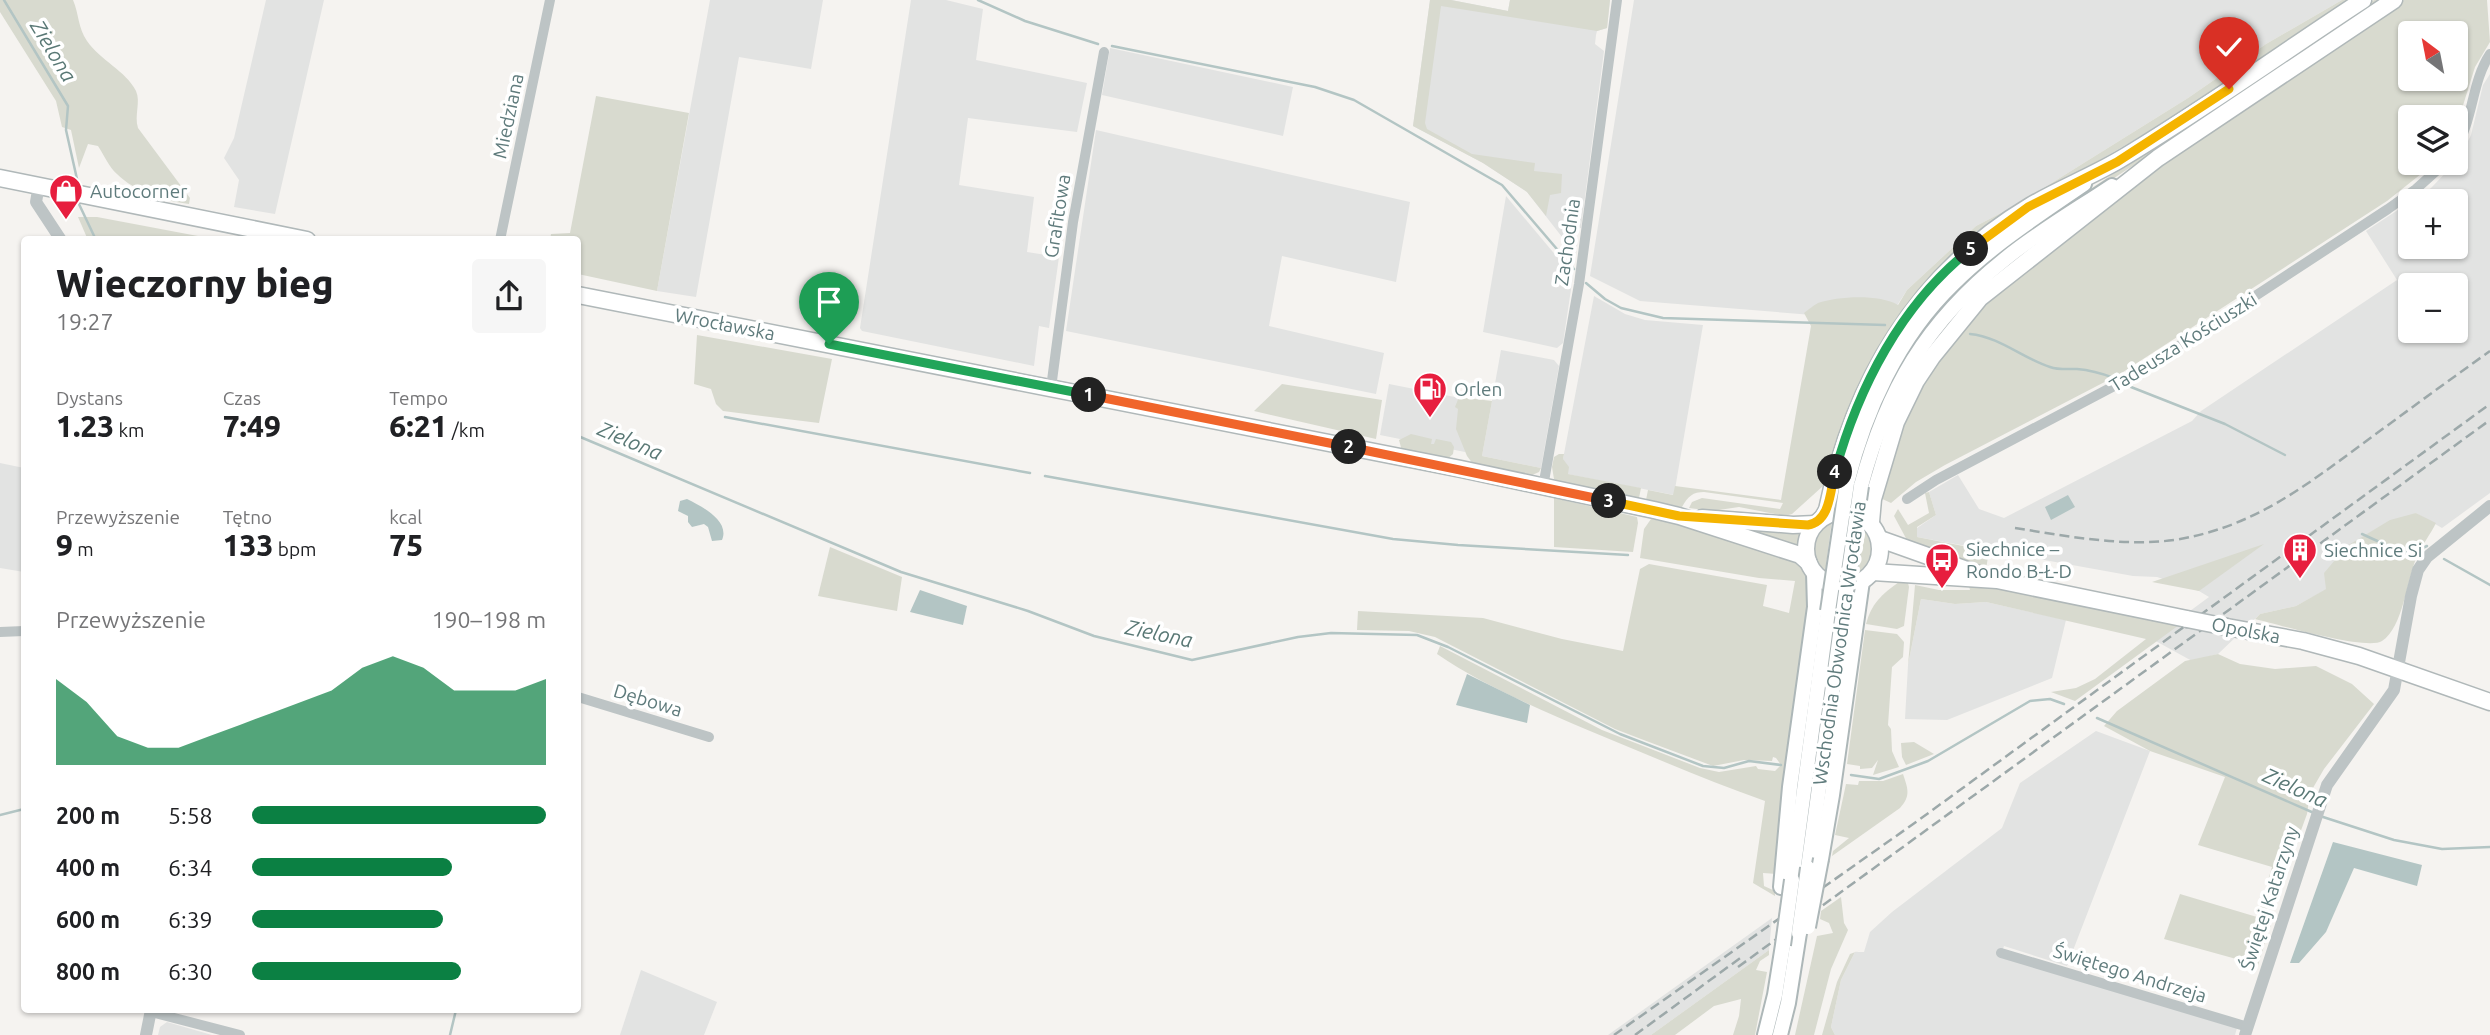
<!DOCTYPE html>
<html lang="pl">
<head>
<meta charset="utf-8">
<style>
  body { margin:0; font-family:Ubuntu,sans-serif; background:#f6f6f6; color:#202124; height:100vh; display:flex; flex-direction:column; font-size:26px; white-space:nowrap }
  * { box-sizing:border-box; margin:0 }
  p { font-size:23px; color:#757577 }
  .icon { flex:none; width:38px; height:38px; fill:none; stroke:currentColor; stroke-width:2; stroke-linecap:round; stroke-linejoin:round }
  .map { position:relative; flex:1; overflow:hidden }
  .drawer { position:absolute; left:21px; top:236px; width:560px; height:777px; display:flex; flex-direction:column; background:#fff; border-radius:7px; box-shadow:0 2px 5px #0004 }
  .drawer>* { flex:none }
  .needle { width:46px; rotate:328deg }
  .fabs { position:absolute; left:2398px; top:21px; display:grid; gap:14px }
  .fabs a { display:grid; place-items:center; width:70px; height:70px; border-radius:7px; background:#fff; box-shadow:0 2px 5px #0004; font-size:35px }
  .pin { position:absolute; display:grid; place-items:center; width:60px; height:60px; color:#fff; margin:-72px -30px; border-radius:50% 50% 50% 0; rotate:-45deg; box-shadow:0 0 7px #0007 }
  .pin .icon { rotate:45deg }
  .km { position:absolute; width:35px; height:35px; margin:-18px; border-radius:50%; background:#222; color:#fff; font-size:19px; line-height:35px; text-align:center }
  .round { display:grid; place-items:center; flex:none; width:74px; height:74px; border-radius:7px; background:#f6f6f6 }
  .overview { display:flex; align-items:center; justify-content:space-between; height:119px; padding:0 35px }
  h1 { font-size:38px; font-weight:800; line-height:52px }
  .figures { display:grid; grid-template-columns:repeat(3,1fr); gap:10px; height:119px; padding:7px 35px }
  .figures div { display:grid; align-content:center }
  .figures b { font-size:30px; font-weight:800 }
  .figures small { font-size:19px; font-weight:400 }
  .figures p { font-size:19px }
  .chart { height:196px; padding:14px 35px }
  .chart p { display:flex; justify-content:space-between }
  .chart svg { width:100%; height:126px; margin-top:7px; fill:#0b8043; opacity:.7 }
  ul { padding:0 35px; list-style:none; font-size:23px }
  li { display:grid; grid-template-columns:112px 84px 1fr; align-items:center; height:52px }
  li i { height:18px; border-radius:9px; background:#0b8043 }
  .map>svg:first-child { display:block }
</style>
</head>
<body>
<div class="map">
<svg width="2490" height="1035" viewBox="0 0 2490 1035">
  <rect width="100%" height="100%" fill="#f5f3f0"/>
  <g fill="#e2e3e2" fill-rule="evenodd">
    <polygon points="266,0 324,0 275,214 234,207 239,180 224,158 234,138"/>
    <polygon points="710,0 823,0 811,69 739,57 696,297 657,291"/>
    <polygon points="911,0 946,0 983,9 976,60 1087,83 1077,132 968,118 959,185 1034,197 1027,252 1059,257 1049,328 1039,326 1034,366 862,331 860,328"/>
    <polygon points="1430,0 1451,0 1508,11 1510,0 1610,0 1607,28 1597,31 1596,35 1595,44 1604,51 1581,228 1574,229 1573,235 1578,238 1576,255 1527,192 1483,163 1413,126"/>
    <polygon points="1634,0 2342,0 2266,44 2188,98 2018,204 1976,226 1907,290 1887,321 1640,301 1590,276"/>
    <polygon points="1110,48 1293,87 1283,136 1102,95"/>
    <path d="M 2490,74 L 2490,493 L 2442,528 L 2416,513 L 2327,589 L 2296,606 L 2260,614 L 2218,654 L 2192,661 L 2152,639 L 2209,597 L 2199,591 L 2157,577 L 2133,576 L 1917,537 L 1917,528 L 1936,515 L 1929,492 L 1958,475 L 1979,509 L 2004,518 L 2192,421 L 2201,411 L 2397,280 L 2366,231 L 2410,202 L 2410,247 L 2455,247 L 2455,201 L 2412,201 L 2431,188 L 2455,163 L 2463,151 L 2471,135 L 2483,85 ZM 2410,285 L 2455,285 L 2455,331 L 2410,331 Z"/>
    <polygon points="1096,130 1410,202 1396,282 1282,256 1269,326 1384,353 1376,394 1066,331"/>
    <polygon points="1506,196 1573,276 1563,343 1557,348 1483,332"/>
    <polygon points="1594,296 1625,314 1645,320 1703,325 1674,495 1567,474 1563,459"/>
    <polygon points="1501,350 1554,360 1559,366 1541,468 1482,456"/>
    <polygon points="1389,384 1470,400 1465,452 1380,435"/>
    <polygon points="0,463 24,468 24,572 0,568"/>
    <polygon points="1921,599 1955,604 1986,602 2066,620 2052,678 1947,720 1905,719 1908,665"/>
    <polygon points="2096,731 2150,751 2067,966 2004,946 2000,957 2237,1028 2235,1035 1835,1035 1831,1027 1841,980 1855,952 1864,952 1870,932 1892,912 2002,828 2020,783"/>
    <polygon points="1772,918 1769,950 1651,1035 1608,1035"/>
    <polygon points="641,970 717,1002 704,1035 620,1035"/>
    <polygon points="167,1022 212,1035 158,1035 160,1027"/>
  </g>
  <g fill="#d8dacf" fill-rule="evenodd">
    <path d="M 0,0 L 73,0 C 79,14 78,28 87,41 C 100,60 126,71 136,91 C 141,102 134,115 138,128 L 190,198 L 189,204 C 164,201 135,192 117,174 C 109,167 104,155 98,146 L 88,144 L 79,168 L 71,130 L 62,127 L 56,101 L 0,12 Z"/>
    <polygon points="1430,0 1451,0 1508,11 1510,0 1610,0 1607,28 1597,31 1441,6 1425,123 1427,129 1472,154 1535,163 1534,171 1562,174 1561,193 1550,195 1546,216 1527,192 1483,163 1413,126"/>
    <path d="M 2342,0 L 2354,0 L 2261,58 L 2158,126 L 2059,184 L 1892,331 L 1864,376 L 1838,440 L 1827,486 L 1823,486 L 1792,514 L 1785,516 L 1739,507 L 1712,511 L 1689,508 L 1692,502 L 1702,498 L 1780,509 L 1783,503 L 1704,492 C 1693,492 1688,496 1682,507 L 1646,500 L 1648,490 L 1673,495 L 1675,486 L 1781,500 L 1811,326 L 1804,313 C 1808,310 1814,305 1818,303 C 1838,296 1880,294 1898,305 L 1907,290 L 1976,226 L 2018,204 L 2188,98 L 2266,44 Z"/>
    <polygon points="2374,0 2383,0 2087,196 1956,296 1857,485 1852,484 1879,403 1905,355 1929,321 1973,274 2041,222"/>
    <path d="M 2404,0 L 2487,0 L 2490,42 L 2475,67 L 2455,131 L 2455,117 L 2410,117 L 2410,163 L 2433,163 L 2431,166 L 2387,201 L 2120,374 L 1945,465 L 1916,482 L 1891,503 L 1878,497 L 1890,447 L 1931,364 L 1985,299 L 2151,170 ZM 2410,33 L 2455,33 L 2455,79 L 2410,79 Z"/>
    <polygon points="596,96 689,113 657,291 578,274 578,240 550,240 551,234 570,233"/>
    <polygon points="78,217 97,217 219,240 88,240"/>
    <polygon points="697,335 832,359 819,423 723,411 716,404 711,389 694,384"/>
    <polygon points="1282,384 1382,400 1376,439 1254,411"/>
    <polygon points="1459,397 1492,401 1482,456 1541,468 1539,472 1530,476 1473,464 1467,456 1456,429 1458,409 1455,407"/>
    <polygon points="1411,434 1432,439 1431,444 1434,444 1436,439 1451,442 1454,447 1453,454 1446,460 1402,451 1399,440"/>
    <polygon points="1559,454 1564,454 1563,459 1569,467 1568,474 1641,488 1639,498 1558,481 1554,479 1552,467 1554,457"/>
    <polygon points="1929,492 1936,515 1917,527 1917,537 1989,551 1986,569 1907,544 1908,542 1894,516 1898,509 1908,525 1929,513 1925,493"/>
    <polygon points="1554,498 1637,517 1638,523 1633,552 1554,547"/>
    <path d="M 2416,513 L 2436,523 C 2430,535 2422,545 2417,556 C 2407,579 2403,628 2382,641 C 2367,651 2277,624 2255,619 L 2260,614 L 2296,606 L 2326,589 L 2324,573 L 2347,546 L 2390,520 Z"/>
    <path d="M 1651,519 L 1701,529 L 1800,561 L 1810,577 L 1777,874 L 1763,873 L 1764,886 L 1775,891 L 1775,896 L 1753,883 L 1765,801 C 1706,780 1648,755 1590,731 C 1537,708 1484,686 1437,654 L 1440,646 L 1602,730 L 1700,768 L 1719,772 L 1756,766 L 1758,769 L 1775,771 L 1781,765 L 1776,758 L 1773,757 L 1772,761 L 1744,760 L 1713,766 L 1641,739 L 1615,729 L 1435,637 L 1409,631 L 1357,630 L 1358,611 L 1483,618 L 1562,639 L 1623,651 L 1640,569 L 1649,564 L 1767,585 L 1763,606 L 1789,613 L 1795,581 L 1759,578 L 1640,558 L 1644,529 Z"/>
    <path d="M 1832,520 L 1825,573 C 1807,556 1810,532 1832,520 Z"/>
    <polygon points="1722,524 1803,533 1800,549"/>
    <path d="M 1863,525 C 1882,541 1876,566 1856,578 Z"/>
    <polygon points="2264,544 2199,591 2152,582"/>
    <polygon points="830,547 902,577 897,611 818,596"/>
    <path d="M 1899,582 L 1908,583 L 1909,587 L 1904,626 L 1897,629 L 1866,624 C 1871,604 1882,594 1899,582 Z"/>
    <polygon points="1915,585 1939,590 1970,590 1969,586 1989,586 2179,625 2075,701 2051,692 2076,688 2095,679 2146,639 1986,602 1955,604 1921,599 1908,665"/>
    <polygon points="1865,630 1897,634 1904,642 1903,657 1892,667 1888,725 1891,729 1892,751 1899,767 1873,775 1878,760 1872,768 1860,769 1860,766 1847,764"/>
    <polygon points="2218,654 2240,664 2275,669 2316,666 2352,684 2374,704 2324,769 2310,793 2307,814 2280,888 2273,889 2265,895 2266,908 2274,915 2258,965 2164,939 2180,894 2257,917 2272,867 2198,845 2225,777 2150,751 2104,726 2117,711 2185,661"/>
    <polygon points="1914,742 1934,754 1906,765 1902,757 1901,743"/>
    <path d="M 1903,774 C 1908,789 1911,796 1900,808 L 1832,856 L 1833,851 L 1849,838 L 1835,835 L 1846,784 L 1858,785 L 1859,781 L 1883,781 Z"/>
    <polygon points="1841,897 1844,923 1848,930 1831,969 1814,1035 1795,1035 1817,936 1833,933 1829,923 1820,919 1821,911"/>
    <polygon points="1769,950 1769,955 1760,961 1756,970 1767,972 1755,1035 1733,1035 1739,1016 1741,999 1714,1006 1675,1035 1651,1035"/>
    <polygon points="1861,950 1855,952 1841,980 1831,1027 1835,1035 1822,1035 1837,982 1850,954"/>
  </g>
  <g fill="#b3c5c4">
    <polygon points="2068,495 2075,507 2051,520 2045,507"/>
    <path d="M 687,499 C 703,507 730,521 722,540 L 712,541 L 708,527 L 704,524 L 692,527 L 688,522 L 688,516 L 678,511 L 680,501 Z"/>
    <polygon points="920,590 967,606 963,625 910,612"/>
    <polygon points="1467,674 1530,705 1527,723 1456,705"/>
    <polygon points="2333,842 2422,865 2417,886 2354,868 2326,932 2299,963 2290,963"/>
  </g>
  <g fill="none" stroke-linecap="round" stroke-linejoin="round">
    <g stroke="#b3c5c4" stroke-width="2.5">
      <polyline points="4,0 68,106 66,130 79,188"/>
      <polyline points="978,0 1025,21 1098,44"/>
      <polyline points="1112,46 1315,87 1354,100 1502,185 1574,269"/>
      <polyline points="78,202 96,240"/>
      <polyline points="1586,283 1605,299 1621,308 1663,318 1885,325"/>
      <path d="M 1970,334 C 2000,337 2022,358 2050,367 C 2058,370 2068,369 2077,369 C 2090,370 2101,373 2114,378"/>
      <polyline points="2131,387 2225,424 2285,455"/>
      <polyline points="725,417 1030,473"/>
      <polyline points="578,436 901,572 1028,611 1094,636 1192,660 1298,637 1331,633 1417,635 1448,647 1620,734 1703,766 1724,768 1749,761 1781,765"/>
      <polyline points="1045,476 1393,539 1458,545 1628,555"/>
      <polyline points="2362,534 2397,550 2411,553 2427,546"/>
      <polyline points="2444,559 2490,585"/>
      <polyline points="2097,718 2314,813"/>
      <polyline points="1851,775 1879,779 1928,761 2030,701 2050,699 2064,704"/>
      <polyline points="0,815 24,809"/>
      <polyline points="2320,816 2394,840 2442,849 2490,847"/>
      <polyline points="450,1035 456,1010"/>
    </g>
    <g stroke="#adb7b8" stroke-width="18">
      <g id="secondary">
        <path d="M 1847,483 C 1865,411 1898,337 1953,284 C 1992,245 2039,215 2084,184"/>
        <path d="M 1861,486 C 1887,389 1926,322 2005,259 C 2038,232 2076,210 2112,186"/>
        <polyline points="1821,859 1832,795 1862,581"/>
        <polyline points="1808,868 1843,613"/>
        <polyline points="1792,880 1828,611"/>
        <polyline points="1781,887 1790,787 1815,607 1814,573"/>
        <polyline points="1765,1035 1775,995 1783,945"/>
        <polyline points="1780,1035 1788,1003 1799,933"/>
      </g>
    </g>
    <g stroke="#b0b8b9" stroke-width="19">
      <g id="primary">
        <polyline points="0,178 307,240"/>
        <polyline points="578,295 1461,469 1654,510 1679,516 1800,555 1809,563"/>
        <circle cx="1843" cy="549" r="37"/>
        <path d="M 1823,517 L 1827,510 C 1853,383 1916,274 2030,206 C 2059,189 2090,177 2119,160 C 2203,110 2282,53 2363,0"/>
        <polyline points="1702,518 1793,525 1815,524"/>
        <polyline points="1871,522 1873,499 1896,422 1916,381 1932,357 1980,298 2158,158 2394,0"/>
        <polyline points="1880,539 1981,575"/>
        <polyline points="1873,572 1997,580 2187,619"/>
        <polyline points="2227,627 2303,641 2359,656 2490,702"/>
      </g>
    </g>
    <g stroke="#bdc4c5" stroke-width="10">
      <path d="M 2455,149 C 2474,119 2471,83 2490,54"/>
      <polyline points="500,240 550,0"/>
      <polyline points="1051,388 1073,222 1104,52"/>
      <polyline points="1543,487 1579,284 1617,0"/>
      <polyline points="1907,499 1936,480 2133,376 2388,209 2416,189 2445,163"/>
      <polyline points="0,632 24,631"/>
      <polyline points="578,697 709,737"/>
      <polyline points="2001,953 2248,1027"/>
      <polyline points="151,1012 240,1035"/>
    </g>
    <g stroke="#bdc4c5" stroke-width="12">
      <polyline points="39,185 36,202 61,240"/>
      <polyline points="146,1035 151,1010"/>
      <polyline points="2245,1035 2327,785 2394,690 2411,596 2418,570 2427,557 2490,506"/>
    </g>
    <use href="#secondary" stroke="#fff" stroke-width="14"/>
    <use href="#primary" stroke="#fff" stroke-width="16"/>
    <g stroke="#9ca8a9" stroke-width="2.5" stroke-dasharray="10 5" stroke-linecap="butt">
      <path d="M 2015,528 C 2067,536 2122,547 2174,540 C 2252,528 2304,487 2365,442 C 2407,411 2448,381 2490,351"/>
      <polyline points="1738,967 2490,420"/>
      <polyline points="1614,1035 1916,822 2490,404"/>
      <polyline points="1635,1035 1743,956"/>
    </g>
    <g stroke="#adb7b8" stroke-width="18" stroke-linecap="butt">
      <g id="secondary-bridge">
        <polyline points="1828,611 1847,483"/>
        <polyline points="1843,613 1861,486"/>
        <polyline points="1808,927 1821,859"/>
        <polyline points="1799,933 1808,868"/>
        <polyline points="1783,945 1792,880"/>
      </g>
    </g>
    <g stroke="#b0b8b9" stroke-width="19" stroke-linecap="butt">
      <polyline id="primary-bridge" points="2187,619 2227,627"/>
    </g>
    <use href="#secondary-bridge" stroke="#fff" stroke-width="14"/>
    <use href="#primary-bridge" stroke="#fff" stroke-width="16"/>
  </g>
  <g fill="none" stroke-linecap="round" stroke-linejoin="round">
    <g stroke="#fff" stroke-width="14">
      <polyline id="split-1" points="829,344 1089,395"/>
    </g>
    <g stroke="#fff" stroke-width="14">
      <polyline id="split-2" points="1089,395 1349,447"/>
    </g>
    <g stroke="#fff" stroke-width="14">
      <polyline id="split-3" points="1349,447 1609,501"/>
    </g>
    <g stroke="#fff" stroke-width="14">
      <path id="split-4" d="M 1609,501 L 1679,516 L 1808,525 C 1831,521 1830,490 1835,472"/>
    </g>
    <g stroke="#fff" stroke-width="14">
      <path id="split-5" d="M 1835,472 C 1858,388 1901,304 1971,249"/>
    </g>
    <g stroke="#fff" stroke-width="14">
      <polyline id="split-6" points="1971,249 2028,207 2117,162 2229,89"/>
    </g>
    <use href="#split-1" stroke="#22a559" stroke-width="9"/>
    <use href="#split-2" stroke="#f0652b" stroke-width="9"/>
    <use href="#split-3" stroke="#f0652b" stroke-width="9"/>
    <use href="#split-4" stroke="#f5b400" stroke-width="9"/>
    <use href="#split-5" stroke="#22a559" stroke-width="9"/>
    <use href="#split-6" stroke="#f5b400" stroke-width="9"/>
  </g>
  <defs>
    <g id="shop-pin" transform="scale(1.75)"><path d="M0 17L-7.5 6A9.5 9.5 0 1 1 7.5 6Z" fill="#e71e3e" stroke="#fff"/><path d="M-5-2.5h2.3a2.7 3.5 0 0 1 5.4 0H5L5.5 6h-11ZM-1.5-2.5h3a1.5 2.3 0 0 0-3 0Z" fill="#fff"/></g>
    <g id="fuel-pin" transform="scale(1.75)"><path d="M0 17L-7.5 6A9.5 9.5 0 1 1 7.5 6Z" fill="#e71e3e" stroke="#fff"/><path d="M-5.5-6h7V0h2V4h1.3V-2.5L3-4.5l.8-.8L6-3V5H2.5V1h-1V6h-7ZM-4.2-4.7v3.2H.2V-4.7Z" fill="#fff"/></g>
    <g id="building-pin" transform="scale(1.75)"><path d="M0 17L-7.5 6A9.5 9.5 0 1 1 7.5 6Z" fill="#e71e3e" stroke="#fff"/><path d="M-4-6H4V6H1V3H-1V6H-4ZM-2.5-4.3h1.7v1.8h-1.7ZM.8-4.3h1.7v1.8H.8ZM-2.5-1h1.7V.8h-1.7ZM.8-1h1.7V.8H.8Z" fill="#fff"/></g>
    <g id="bus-pin" transform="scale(1.75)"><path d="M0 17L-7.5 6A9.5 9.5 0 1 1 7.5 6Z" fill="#e71e3e" stroke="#fff"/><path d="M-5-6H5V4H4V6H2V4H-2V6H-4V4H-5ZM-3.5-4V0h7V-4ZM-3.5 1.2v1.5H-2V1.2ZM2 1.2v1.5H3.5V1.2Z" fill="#fff"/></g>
  </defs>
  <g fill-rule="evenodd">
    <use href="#shop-pin" x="66" y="191"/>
    <use href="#fuel-pin" x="1430" y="389"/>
    <use href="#building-pin" x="2300" y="550"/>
    <use href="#bus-pin" x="1942" y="560"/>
  </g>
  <g text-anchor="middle" stroke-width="7" stroke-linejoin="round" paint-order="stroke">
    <g font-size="19" fill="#5f7b7c" stroke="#fff">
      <text transform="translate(508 116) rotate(-78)" y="7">Miedziana</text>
      <text transform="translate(1057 216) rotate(-81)" y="7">Grafitowa</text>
      <text transform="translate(1567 242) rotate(-82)" y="7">Zachodnia</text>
      <text transform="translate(725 324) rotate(11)" y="7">Wrocławska</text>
      <text transform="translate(2183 342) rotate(-32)" y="7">Tadeusza Kościuszki</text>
      <text transform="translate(2246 630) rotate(11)" y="7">Opolska</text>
      <text transform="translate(1839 643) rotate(-82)" y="7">Wschodnia Obwodnica Wrocławia</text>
      <text transform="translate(648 700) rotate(17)" y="7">Dębowa</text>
      <text transform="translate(2269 898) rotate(-72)" y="7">Świętej Katarzyny</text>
      <text transform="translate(2130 973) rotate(17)" y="7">Świętego Andrzeja</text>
    </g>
    <g font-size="19" fill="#5f7b7c" stroke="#fff" text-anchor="start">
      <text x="90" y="198">Autocorner</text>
      <text x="1454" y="396">Orlen</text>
      <text x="1966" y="556">Siechnice –<tspan x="1966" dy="22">Rondo B-Ł-D</tspan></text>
      <text x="2324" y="557">Siechnice Si</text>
    </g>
    <g font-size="21" font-style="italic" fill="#597875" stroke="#fff">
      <text transform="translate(53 51) rotate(59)" y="7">Zielona</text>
      <text transform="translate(630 441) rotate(23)" y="7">Zielona</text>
      <text transform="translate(1159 634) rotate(12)" y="7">Zielona</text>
      <text transform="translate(2295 788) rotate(24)" y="7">Zielona</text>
    </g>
  </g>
</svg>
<div class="fabs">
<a><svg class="needle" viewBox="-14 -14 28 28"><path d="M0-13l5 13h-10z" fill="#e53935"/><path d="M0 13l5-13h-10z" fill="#757577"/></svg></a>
<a><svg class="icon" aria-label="layers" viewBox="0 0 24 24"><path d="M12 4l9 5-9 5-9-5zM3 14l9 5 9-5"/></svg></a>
<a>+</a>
<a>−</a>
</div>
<div class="pin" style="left:829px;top:344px;background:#1e9e55"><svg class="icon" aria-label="arrive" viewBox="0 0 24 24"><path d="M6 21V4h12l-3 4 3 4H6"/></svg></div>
<div class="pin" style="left:2229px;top:89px;background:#d93025"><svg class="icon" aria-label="check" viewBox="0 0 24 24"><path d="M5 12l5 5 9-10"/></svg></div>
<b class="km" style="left:1089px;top:395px">1</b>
<b class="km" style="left:1349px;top:447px">2</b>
<b class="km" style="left:1609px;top:501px">3</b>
<b class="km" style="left:1835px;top:472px">4</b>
<b class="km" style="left:1971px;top:249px">5</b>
<section class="drawer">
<div class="overview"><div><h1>Wieczorny bieg</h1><p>19:27</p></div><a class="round"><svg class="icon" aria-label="share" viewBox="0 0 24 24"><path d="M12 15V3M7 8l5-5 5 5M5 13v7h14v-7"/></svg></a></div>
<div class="figures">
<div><p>Dystans</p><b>1.23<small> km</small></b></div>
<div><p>Czas</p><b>7:49</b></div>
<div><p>Tempo</p><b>6:21<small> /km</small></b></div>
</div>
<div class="figures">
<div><p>Przewyższenie</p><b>9<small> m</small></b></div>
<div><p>Tętno</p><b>133<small> bpm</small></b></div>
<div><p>kcal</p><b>75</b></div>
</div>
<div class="chart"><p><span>Przewyższenie</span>190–198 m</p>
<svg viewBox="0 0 160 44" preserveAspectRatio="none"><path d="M0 44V14L10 22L20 34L30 38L40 38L50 34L60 30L70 26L80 22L90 18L100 10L110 6L120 10L130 18L140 18L150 18L160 14V44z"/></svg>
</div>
<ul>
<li><b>200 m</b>5:58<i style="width:100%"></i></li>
<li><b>400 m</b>6:34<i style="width:68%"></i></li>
<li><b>600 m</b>6:39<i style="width:65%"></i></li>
<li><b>800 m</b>6:30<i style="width:71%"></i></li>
</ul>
</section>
</div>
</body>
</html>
